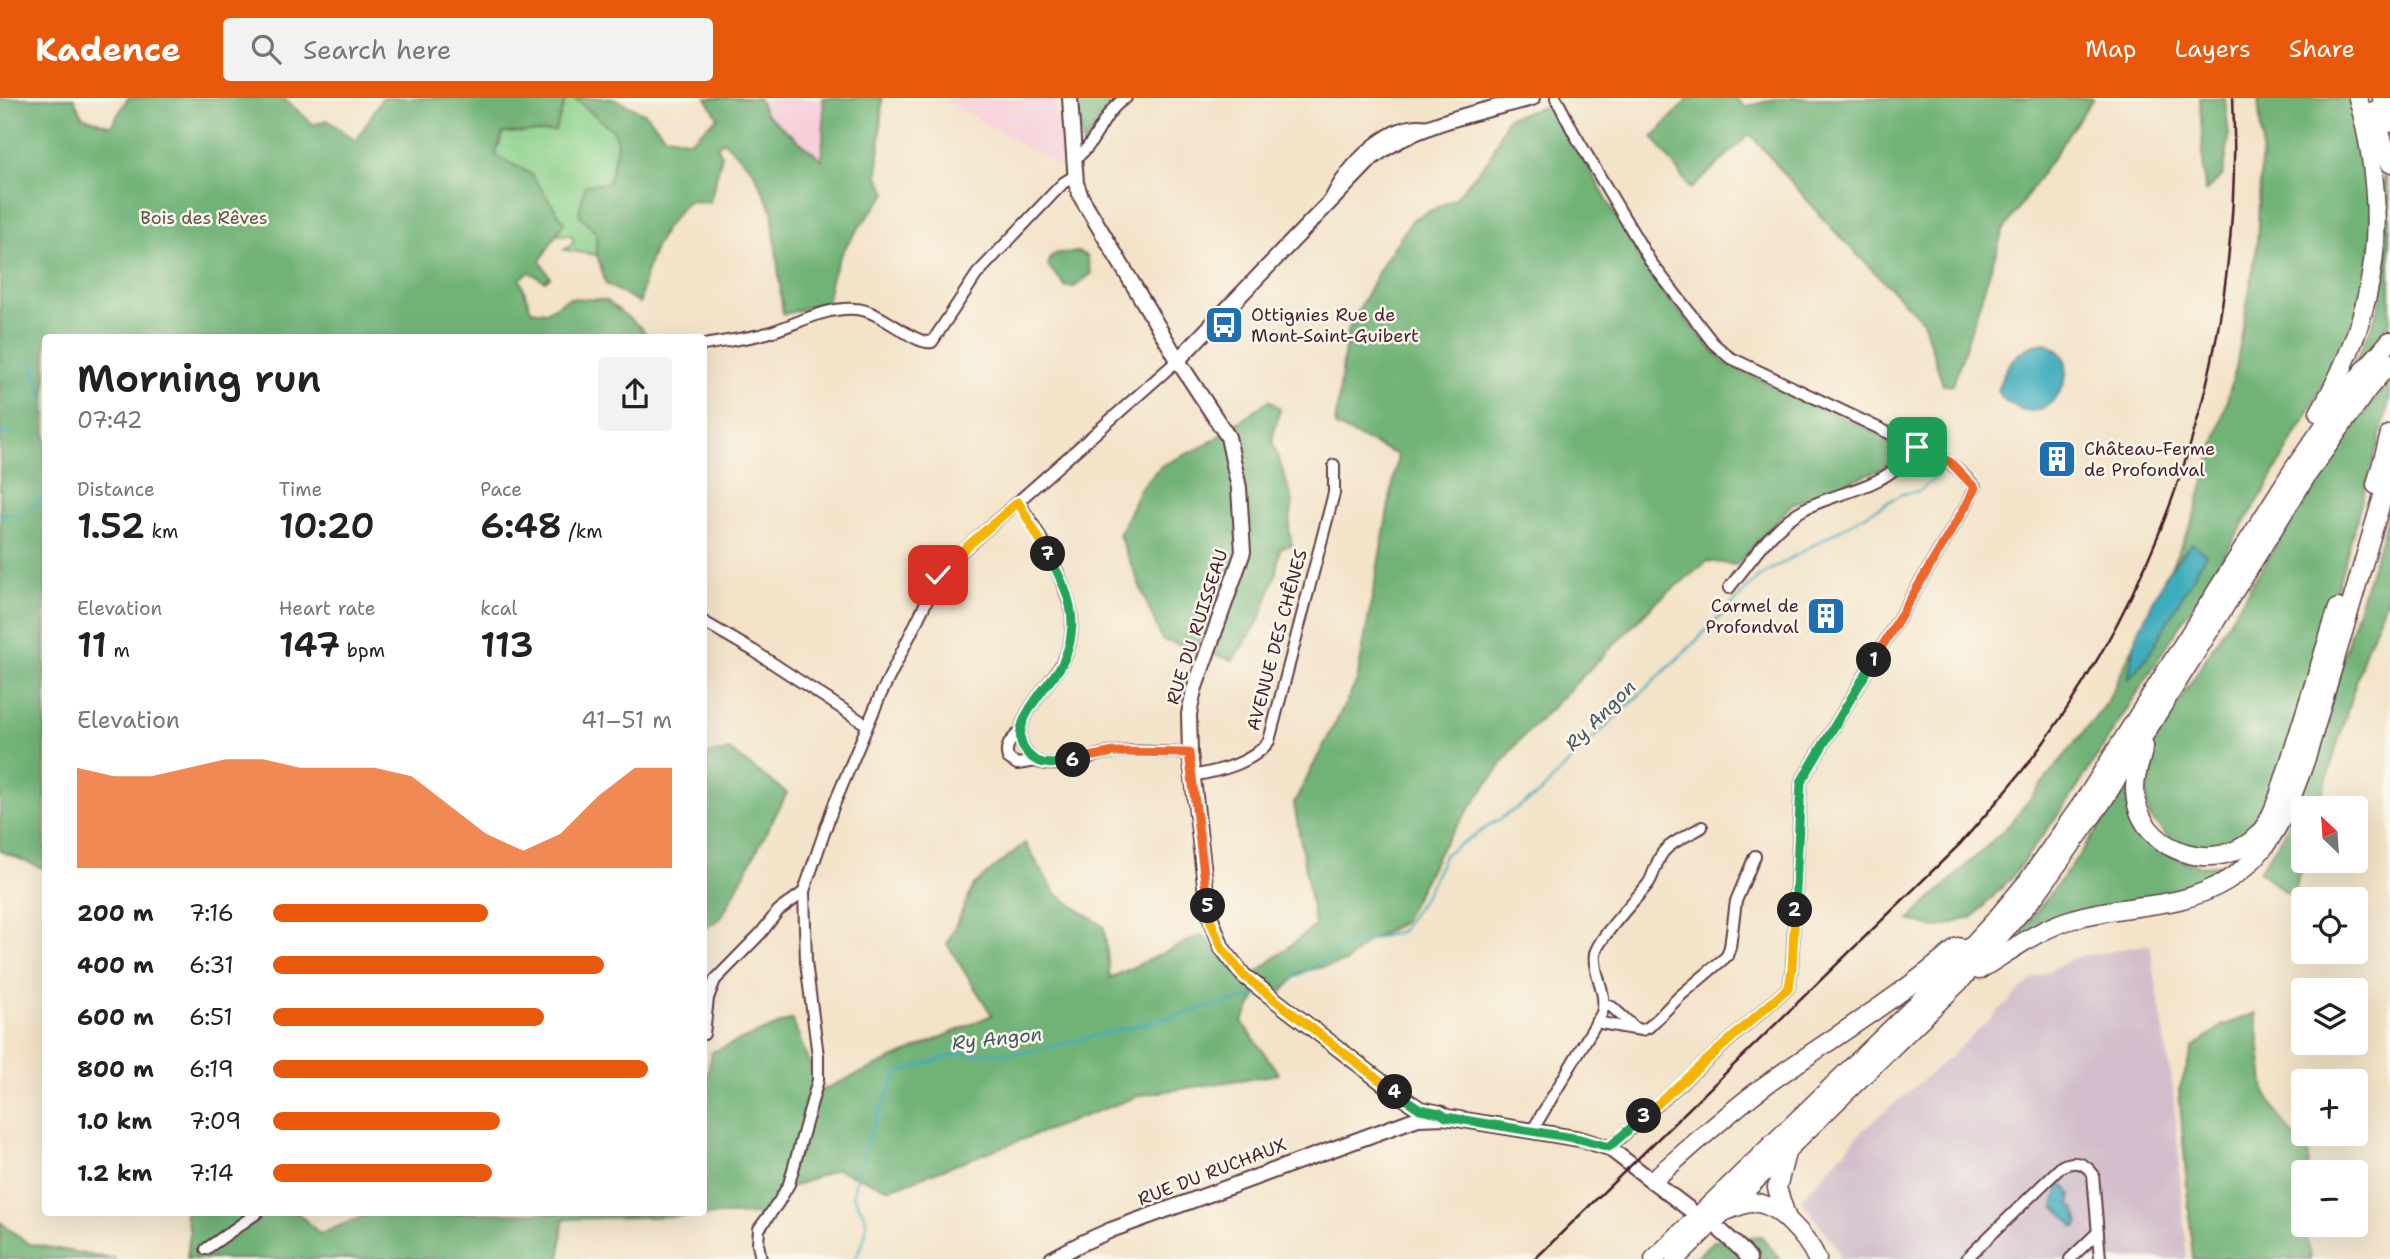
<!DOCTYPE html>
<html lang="en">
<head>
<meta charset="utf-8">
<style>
  body { margin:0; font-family:"Shantell Sans",sans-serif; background:#f2f2f2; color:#222; height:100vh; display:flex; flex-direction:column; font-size:26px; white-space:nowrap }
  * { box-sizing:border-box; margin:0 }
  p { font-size:23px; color:#767676 }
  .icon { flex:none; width:38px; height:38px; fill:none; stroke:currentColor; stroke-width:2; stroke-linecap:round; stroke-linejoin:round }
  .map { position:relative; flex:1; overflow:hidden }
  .drawer { position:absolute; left:42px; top:236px; width:665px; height:882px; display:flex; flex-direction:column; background:#fff; border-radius:7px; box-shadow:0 7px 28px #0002 }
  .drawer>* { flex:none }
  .needle { width:46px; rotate:335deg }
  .fabs { position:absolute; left:2291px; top:698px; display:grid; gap:14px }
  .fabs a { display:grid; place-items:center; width:77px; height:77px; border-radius:7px; background:#fff; box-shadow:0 7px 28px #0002; font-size:35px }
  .pin { position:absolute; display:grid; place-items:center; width:60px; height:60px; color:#fff; margin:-30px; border-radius:14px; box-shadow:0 4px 10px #0006 }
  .km { position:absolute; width:35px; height:35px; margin:-18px; border-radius:50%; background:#222; color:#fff; font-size:19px; line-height:35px; text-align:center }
  .round { display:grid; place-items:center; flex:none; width:74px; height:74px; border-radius:7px; background:#f2f2f2 }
  .headline { display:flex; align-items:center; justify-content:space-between; height:119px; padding:0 35px }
  h1 { font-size:38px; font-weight:600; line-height:52px }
  .metrics { display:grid; grid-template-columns:repeat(3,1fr); gap:10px; height:119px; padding:7px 35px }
  .metrics div { display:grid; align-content:center }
  .metrics b { font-size:35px; font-weight:600 }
  .metrics small { font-size:19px; font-weight:400 }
  .metrics p { font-size:19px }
  .chart { height:196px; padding:14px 35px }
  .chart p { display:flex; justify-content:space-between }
  .chart svg { width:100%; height:126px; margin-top:7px; fill:#ea580c; opacity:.7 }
  ul { padding:0 35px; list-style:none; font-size:23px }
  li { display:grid; grid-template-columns:112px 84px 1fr; align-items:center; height:52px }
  li i { height:18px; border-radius:9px; background:#ea580c }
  header { display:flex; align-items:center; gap:42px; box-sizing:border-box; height:98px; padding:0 35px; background:#ea580c; color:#fff }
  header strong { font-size:33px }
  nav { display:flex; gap:38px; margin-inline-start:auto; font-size:24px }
  .search { width:490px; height:63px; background:#f2f2f2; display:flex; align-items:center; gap:18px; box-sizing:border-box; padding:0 24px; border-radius:7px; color:#767676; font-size:26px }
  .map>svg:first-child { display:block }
</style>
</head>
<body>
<header>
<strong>Kadence</strong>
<div class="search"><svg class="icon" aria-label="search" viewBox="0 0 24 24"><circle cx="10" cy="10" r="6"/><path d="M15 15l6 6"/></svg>Search here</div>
<nav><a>Map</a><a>Layers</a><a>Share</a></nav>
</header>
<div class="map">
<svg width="2390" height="1161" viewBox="0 0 2390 1161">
  <rect width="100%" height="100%" fill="#fbf7ec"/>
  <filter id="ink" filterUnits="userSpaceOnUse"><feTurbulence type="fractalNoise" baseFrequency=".0143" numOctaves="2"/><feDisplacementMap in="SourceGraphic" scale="14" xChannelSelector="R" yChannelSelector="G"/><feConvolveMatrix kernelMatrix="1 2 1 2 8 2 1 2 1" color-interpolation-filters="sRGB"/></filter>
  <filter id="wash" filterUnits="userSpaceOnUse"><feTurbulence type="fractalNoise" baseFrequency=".00686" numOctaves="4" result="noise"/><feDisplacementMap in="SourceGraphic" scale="28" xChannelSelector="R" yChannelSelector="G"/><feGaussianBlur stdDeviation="1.57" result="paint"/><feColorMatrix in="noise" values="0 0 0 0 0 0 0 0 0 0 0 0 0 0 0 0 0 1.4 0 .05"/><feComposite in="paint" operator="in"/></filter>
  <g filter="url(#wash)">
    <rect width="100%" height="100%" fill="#f3e3c8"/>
    <g fill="#f6cfd9">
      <polygon points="758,0 823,0 824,22 822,62 765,15"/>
      <polygon points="942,0 1055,0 1065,72 972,18"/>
    </g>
    <polygon fill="#d1bdcb" points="2150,846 2173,991 2187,1161 1840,1161 1836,1148 1801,1102 1864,1031 1950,959 2031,882 2073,860"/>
    <polygon fill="#8cd18b" stroke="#6b785b" stroke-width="2" points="566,0 574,0 616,34 617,48 596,135 597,157 564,152 574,145 571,137 556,137 564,124 495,57 503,35 555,33"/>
    <g fill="#71b377" stroke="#5e6951" stroke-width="2">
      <polygon points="0,0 74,0 82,18 111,28 128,0 283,0 314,27 327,22 356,43 382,0 566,0 555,33 503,35 495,57 531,76 564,124 540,163 550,179 545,183 529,174 520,181 531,212 546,214 569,200 606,202 641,230 649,240 617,240 612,235 582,240 46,240 45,771 0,753"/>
      <path d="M 574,0 L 612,0 L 646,16 L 664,37 L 690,43 L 718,19 L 706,0 L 758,0 L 765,15 L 822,62 L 824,22 L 823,0 L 882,0 L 878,78 L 887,95 C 862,125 828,162 828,203 L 783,217 L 772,112 L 753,72 L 724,43 L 717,48 L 722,57 L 710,104 L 689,103 C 658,132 646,164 640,205 L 606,186 L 597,157 L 596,135 L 579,116 L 585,87 L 609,85 L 617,48 L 615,34 Z"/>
      <polygon points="1076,0 1114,0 1090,36 1084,54"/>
      <polygon points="1689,0 1736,0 1745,9 1779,0 2093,0 2003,133 1953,287 1943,287 1923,223 1834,133 1750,36 1691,91 1653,39"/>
      <polygon points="2200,0 2225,0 2229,40 2223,77 2205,94"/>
      <polygon points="2258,0 2352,0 2375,116 2368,185 2345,249 2262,397 2072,698 2010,781 1973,819 1936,830 1909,822 2009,727 2107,605 2193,422 2236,270 2257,149 2262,42"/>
      <polygon points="1554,6 1630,144 1663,195 1723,264 1905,348 1884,370 1792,406 1736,467 1708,463 1655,505 1518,644 1443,747 1402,825 1370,842 1346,864 1300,874 1282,894 1256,875 1315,828 1294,705 1357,583 1398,357 1335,328 1347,234 1382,167 1413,121 1455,101 1490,60 1507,20"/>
      <path d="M 2382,59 L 2390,100 L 2390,223 L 2350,273 C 2362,248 2378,222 2382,194 C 2390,150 2385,103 2382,59 Z"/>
      <path d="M 1078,154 L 1087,158 L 1091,176 L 1074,189 L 1066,189 C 1060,180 1054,176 1048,168 L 1051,158 L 1059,155 Z"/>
      <polygon points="2390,282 2390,299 2383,328 2338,487 2280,675 2260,724 2236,743 2207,753 2174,745 2150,719 2145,699 2149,652 2280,441 2346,340"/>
      <polygon points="1269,302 1280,311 1272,342 1293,403 1289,430 1292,447 1280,450 1276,476 1260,521 1233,562 1162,542 1119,437 1141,389 1161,368 1206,347"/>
      <polygon points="2390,402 2390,493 2366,551 2318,710 2303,710 2303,763 2292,799 2259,773 2284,737 2318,650 2349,539 2382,438"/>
      <polygon points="729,652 787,695 721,820 704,831 704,665 709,656"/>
      <path d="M 2125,688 L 2135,727 L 2163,755 L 2198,768 L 2227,766 L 2256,750 L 2227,775 L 2194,791 L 2017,838 C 2056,790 2093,741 2125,688 Z"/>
      <polygon points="1025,745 1055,795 1104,829 1110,880 1202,837 1257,897 1242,924 1279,976 1141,997 890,1091 836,1071 789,1090 763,1116 563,1121 560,1161 187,1161 190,1134 185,1115 298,1115 320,1136 371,1115 704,1115 704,995 712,954 792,921 820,993 992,917 947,846 974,787"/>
      <polygon points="2256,915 2265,994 2279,1019 2309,1057 2308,1074 2303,1074 2303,1129 2311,1157 2310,1161 2193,1161 2179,992 2193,950 2222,928"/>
      <polygon points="0,1124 29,1146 116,1161 0,1161"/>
      <polygon points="1761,1138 1780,1161 1694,1161 1715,1142"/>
    </g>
    <g fill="#3eacbc" stroke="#446674" stroke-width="2">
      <path d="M 2045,245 C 2051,248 2059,251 2063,258 C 2076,279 2050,326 2017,309 C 2007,304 2002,302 1998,292 C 2004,267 2019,248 2045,245 Z"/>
      <polygon points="2192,445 2206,456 2148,558 2128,581 2136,538 2168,473"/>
      <path d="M 2063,1087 C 2071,1093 2072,1098 2070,1108 L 2075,1110 L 2079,1127 L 2075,1129 C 2068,1120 2061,1116 2054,1108 L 2059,1088 Z"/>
    </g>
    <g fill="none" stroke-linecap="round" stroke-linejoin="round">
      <g stroke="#3eacbc" stroke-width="2.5">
        <polyline points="32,265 46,305"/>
        <polyline points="0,338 11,333"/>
        <polyline points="0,418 7,415 21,416 36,407 37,402 46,398"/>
        <polyline points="1293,881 1343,850 1401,833 1427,794 1445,756 1539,696 1580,653 1689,550 1760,478 1902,396 1919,393 1939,377"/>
        <path d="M 855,1161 C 869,1131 873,1126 853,1098 C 860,1053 878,1014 899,974 L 957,956 L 1029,954 L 1256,898"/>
      </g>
    </g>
  </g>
  <g filter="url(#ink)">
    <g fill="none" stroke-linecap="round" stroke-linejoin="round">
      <g stroke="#633c43" stroke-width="14">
        <g id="minor">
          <path d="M 1556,0 L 1574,35 L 1650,163 L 1713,245 L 1729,259 L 1918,349 C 1948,361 1953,366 1975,389 L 1967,406 L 1801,684 L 1792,870 L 1789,889 L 1609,1050"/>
          <path d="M 1074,61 C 1098,47 1101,14 1126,0"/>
          <path d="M 1330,102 C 1343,70 1393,16 1431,29"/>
          <path d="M 704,247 C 724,243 746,241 767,235 C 796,227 823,209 855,211 C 882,212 913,247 932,244 L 977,176 L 1063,85 L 1076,77"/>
          <path d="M 1018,404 C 1037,429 1072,494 1072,524 C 1072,538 1069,553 1062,565 C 1050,588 1006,626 1025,652 C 1030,660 1038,665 1047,666 C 1069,668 1093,656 1115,654 C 1139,652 1165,655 1190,655"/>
          <path d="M 1729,490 C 1751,463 1773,428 1804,411 C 1833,396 1868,392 1894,372 C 1903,366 1910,356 1918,349"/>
          <polyline points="704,524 754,553 867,627"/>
          <path d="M 1020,634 C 1011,642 1004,648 1008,660 L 1017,666 L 1037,663"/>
          <path d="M 1192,678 C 1219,673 1252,666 1269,643 L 1334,395 L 1334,367"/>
          <polyline points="1604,906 1612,909 1636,931"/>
          <polyline points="1596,924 1628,930 1642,932 1649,929 1680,898 1727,858 1730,849 1736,803 1755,758"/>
          <polyline points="704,936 708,900 715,882 761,835 778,813 804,794"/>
          <path d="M 1532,1033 L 1602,915 C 1608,893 1592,875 1595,856 C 1598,840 1637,800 1648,786 C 1655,776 1656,761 1665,752 C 1675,742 1691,736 1702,729"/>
          <polyline points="206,1151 257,1115"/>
          <polyline points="761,1161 758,1146 759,1131 778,1105 789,1086 818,982 818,958 806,864 804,793 833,709 880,598 943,470 1178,262"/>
          <path d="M 1966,1161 L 2062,1068 C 2075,1062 2084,1064 2093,1076 L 2100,1161"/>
          <polyline points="2070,1161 2098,1134"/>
        </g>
      </g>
      <g stroke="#633c43" stroke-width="18">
        <g id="tertiary">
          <polyline points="1070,0 1076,85 1081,99 1184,272 1228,339 1239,390 1243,454 1194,592 1189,616 1190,655 1208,812 1222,850 1244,878 1396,995 1420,1011 1440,1015 1446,1019"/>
          <path d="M 1178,262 L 1373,59 C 1417,25 1478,15 1532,0"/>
          <polyline points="1721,1133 1743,1153 1749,1161"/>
          <polyline points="1052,1161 1082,1145 1111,1132 1418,1020 1446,1019 1532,1033 1580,1041 1609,1050 1689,1111"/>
        </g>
      </g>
      <g stroke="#633c43" stroke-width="21">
        <g id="trunk">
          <polyline points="2382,0 2390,25"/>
          <polyline points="2373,13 2390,65"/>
          <path d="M 2319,315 C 2380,210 2390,116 2358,0"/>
          <polyline points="2376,387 2390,336"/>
          <path d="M 2144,648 C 2141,662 2135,676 2135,690 C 2135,753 2217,781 2259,736 C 2269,725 2274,711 2279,698 L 2338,510"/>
          <path d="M 1979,872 C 2011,853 2038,831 2073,821 C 2108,810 2144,810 2179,802 C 2260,782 2282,729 2307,657 L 2390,374"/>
          <polyline points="1786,1055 1777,1090 1787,1121"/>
          <path d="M 1653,1082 C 1690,1050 1727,1015 1767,986 C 1830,941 1899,900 1958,849"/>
          <path d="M 1726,1113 C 1734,1110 1744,1105 1753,1105 C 1777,1103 1808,1141 1817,1161"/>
          <polyline points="1654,1161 1919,904 1992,826 2028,783 2090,694 2293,372 2357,281 2390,243"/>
          <polyline points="1675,1161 1961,882 2037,795 2102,704 2307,377 2366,293 2390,265"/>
        </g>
      </g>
      <use href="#minor" stroke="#fff" stroke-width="10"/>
      <use href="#tertiary" stroke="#fff" stroke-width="14"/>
      <use href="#trunk" stroke="#fff" stroke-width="18"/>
      <path stroke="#4a1f2b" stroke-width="2.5" d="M 1535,1161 L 1960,746 C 1989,713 2018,680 2044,644 C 2178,457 2244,229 2233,0"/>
    </g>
  </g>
  <g fill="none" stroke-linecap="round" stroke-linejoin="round" filter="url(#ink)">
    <g stroke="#fff" stroke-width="14">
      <polyline id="split-1" points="1874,562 1967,406 1975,390 1950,364 1917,349"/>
    </g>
    <g stroke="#fff" stroke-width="14">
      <polyline id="split-2" points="1795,812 1801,684 1874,562"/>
    </g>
    <g stroke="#fff" stroke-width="14">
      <polyline id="split-3" points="1644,1018 1789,889 1792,870 1795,812"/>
    </g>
    <g stroke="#fff" stroke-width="14">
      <polyline id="split-4" points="1395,994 1420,1011 1440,1015 1446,1019 1580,1041 1609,1049 1644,1018"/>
    </g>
    <g stroke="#fff" stroke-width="14">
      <polyline id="split-5" points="1208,808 1211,824 1222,850 1244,878 1395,994"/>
    </g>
    <g stroke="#fff" stroke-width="14">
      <polyline id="split-6" points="1073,662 1114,654 1189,655 1208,808"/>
    </g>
    <g stroke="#fff" stroke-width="14">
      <path id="split-7" d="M 1048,456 C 1061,481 1076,507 1071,537 C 1070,548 1066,558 1061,568 C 1047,590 1003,630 1028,656 C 1041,670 1057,666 1073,662"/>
    </g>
    <g stroke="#fff" stroke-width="14">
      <polyline id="split-8" points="938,477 948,465 1018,404 1048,456"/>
    </g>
    <use href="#split-1" stroke="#f0652b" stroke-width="9"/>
    <use href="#split-2" stroke="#22a559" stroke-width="9"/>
    <use href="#split-3" stroke="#f5b400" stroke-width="9"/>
    <use href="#split-4" stroke="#22a559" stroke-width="9"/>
    <use href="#split-5" stroke="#f5b400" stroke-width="9"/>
    <use href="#split-6" stroke="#f0652b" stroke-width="9"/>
    <use href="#split-7" stroke="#22a559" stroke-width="9"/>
    <use href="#split-8" stroke="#f5b400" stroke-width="9"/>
  </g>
  <defs>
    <g id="bus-square" transform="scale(2.0125)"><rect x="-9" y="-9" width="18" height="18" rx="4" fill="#1f6fb2" stroke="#fbf7ec"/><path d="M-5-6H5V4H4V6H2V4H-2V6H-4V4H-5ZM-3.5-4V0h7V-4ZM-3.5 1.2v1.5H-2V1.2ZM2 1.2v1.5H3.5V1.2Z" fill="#fff"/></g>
    <g id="building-square" transform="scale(2.0125)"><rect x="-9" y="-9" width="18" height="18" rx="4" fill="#1f6fb2" stroke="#fbf7ec"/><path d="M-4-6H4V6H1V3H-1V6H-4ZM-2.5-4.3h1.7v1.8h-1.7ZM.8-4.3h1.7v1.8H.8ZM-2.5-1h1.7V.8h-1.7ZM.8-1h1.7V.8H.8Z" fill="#fff"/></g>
  </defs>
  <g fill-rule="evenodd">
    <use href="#bus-square" x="1224" y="227"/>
    <use href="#building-square" x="2057" y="361"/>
    <use href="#building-square" x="1826" y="518"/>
  </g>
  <g text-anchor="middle" stroke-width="5" stroke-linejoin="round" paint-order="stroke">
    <g font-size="18" fill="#5e5448" stroke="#fbf7ec">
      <text x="204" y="126">Bois des Rêves</text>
    </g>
    <g font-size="18" fill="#4a1f2b" stroke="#fbf7ec" text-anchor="start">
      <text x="1251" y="223">Ottignies Rue de<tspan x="1251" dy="21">Mont-Saint-Guibert</tspan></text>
      <text x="2084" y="357">Château-Ferme<tspan x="2084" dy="21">de Profondval</tspan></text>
      <text x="1799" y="514" text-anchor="end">Carmel de<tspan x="1799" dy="21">Profondval</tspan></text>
    </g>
    <g font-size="18" fill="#4a1f2b" stroke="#fbf7ec">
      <text transform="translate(1197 529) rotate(-72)" y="6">RUE DU RUISSEAU</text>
      <text transform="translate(1277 542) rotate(-75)" y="6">AVENUE DES CHÊNES</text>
      <text transform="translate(1212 1074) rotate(-21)" y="6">RUE DU RUCHAUX</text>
    </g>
    <g font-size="19" font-style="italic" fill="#455765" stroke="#fbf7ec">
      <text transform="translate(1600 617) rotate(-45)" y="7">Ry Angon</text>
      <text transform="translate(997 940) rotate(-6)" y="7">Ry Angon</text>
    </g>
  </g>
</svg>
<div class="fabs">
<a><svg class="needle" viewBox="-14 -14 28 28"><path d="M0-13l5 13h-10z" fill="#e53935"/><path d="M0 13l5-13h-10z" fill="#767676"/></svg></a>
<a><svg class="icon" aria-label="locate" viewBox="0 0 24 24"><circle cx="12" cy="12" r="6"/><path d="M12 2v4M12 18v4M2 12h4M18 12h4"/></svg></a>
<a><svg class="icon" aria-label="layers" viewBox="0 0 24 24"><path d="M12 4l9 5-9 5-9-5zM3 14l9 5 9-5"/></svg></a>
<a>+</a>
<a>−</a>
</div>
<div class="pin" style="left:1917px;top:349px;background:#1e9e55"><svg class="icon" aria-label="arrive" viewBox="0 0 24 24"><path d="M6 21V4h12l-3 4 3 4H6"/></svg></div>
<div class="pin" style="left:938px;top:477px;background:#d93025"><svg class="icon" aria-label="check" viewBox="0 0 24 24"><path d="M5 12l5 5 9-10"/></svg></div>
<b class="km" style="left:1874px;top:562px">1</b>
<b class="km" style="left:1795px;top:812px">2</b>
<b class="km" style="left:1644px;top:1018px">3</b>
<b class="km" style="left:1395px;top:994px">4</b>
<b class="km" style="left:1208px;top:808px">5</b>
<b class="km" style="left:1073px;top:662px">6</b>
<b class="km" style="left:1048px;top:456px">7</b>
<section class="drawer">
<div class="headline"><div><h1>Morning run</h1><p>07:42</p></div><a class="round"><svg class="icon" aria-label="share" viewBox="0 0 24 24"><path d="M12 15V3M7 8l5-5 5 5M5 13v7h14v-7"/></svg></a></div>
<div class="metrics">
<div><p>Distance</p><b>1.52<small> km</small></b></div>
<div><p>Time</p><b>10:20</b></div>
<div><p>Pace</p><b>6:48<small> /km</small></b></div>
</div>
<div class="metrics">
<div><p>Elevation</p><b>11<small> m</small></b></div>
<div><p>Heart rate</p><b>147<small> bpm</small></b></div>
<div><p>kcal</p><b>113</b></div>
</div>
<div class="chart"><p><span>Elevation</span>41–51 m</p>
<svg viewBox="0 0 160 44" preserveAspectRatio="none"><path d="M0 44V9L10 12L20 12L30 9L40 6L50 6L60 9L70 9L80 9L90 12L100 22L110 32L120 38L130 32L140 19L150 9L160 9V44z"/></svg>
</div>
<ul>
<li><b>200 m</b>7:16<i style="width:54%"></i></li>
<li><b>400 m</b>6:31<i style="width:83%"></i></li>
<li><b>600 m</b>6:51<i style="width:68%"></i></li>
<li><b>800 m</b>6:19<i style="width:94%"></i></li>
<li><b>1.0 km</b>7:09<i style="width:57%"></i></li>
<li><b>1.2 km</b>7:14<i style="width:55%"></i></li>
</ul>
</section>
</div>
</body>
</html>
